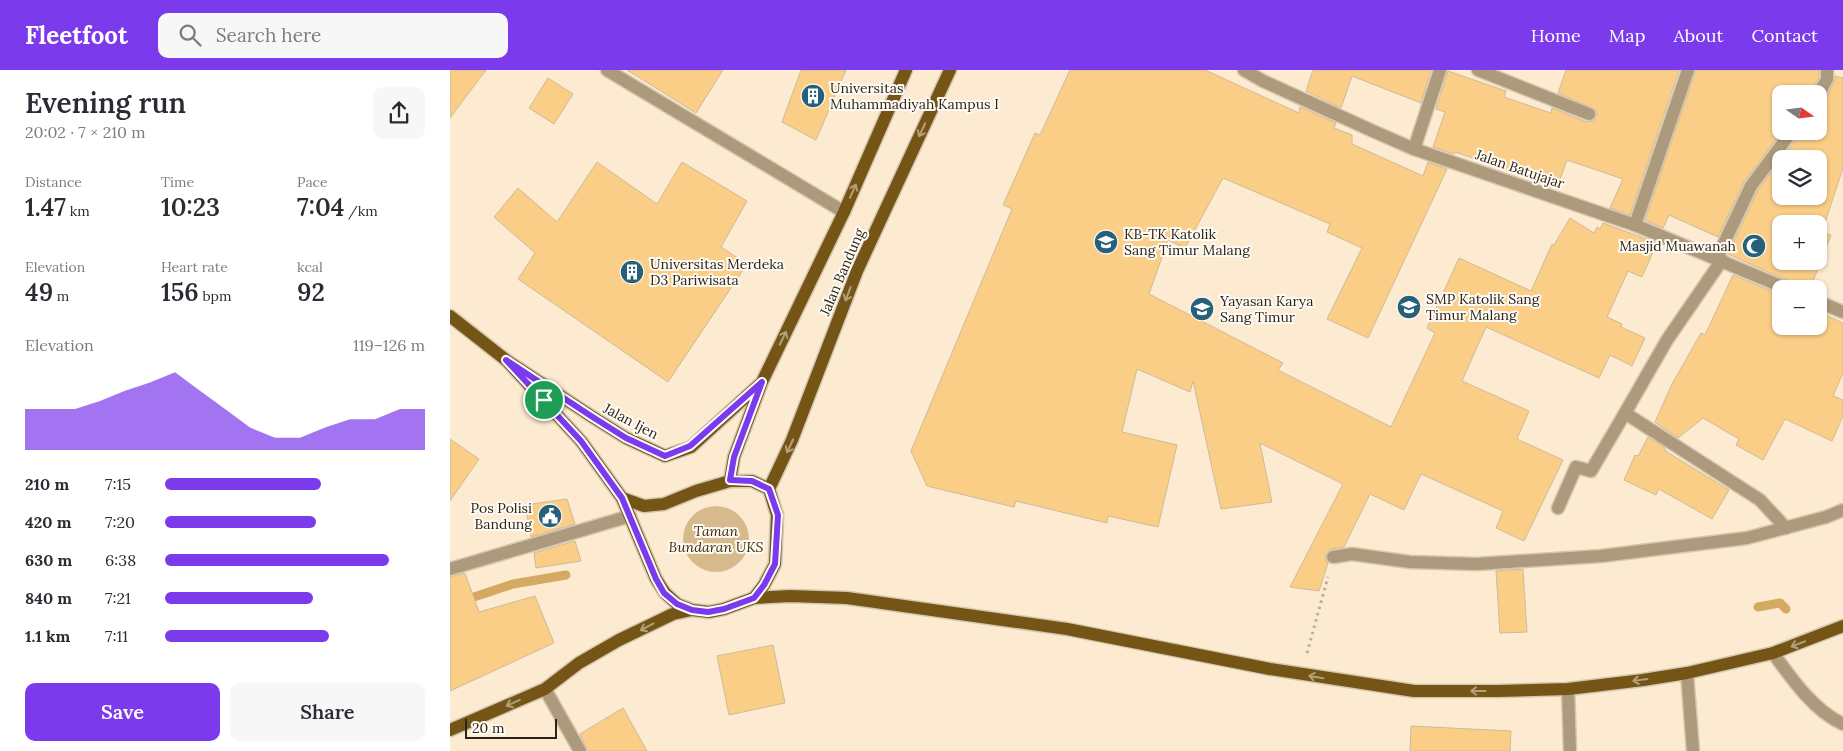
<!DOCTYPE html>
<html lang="en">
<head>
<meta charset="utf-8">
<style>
  body { margin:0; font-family:Lora,serif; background:#f7f7f7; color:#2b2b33; height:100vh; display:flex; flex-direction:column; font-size:19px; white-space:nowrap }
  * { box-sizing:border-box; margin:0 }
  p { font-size:16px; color:#7c7c81 }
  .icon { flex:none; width:28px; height:28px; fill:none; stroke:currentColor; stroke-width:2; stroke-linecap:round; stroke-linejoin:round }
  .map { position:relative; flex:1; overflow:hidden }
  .drawer { display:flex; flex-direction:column; background:#fff; width:450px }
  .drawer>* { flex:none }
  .needle { width:32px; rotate:104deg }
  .fabs { position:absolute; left:1322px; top:15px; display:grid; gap:10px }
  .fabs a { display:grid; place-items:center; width:55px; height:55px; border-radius:10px; background:#fff; box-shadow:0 1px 4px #0004; font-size:25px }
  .scale { position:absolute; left:15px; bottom:12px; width:92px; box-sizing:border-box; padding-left:5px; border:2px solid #2b2317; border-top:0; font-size:14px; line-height:18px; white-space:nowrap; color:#2b2317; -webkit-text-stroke:4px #fefaf4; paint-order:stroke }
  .pin { position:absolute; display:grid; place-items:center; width:42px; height:42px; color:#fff; margin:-21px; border:2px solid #fff; border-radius:50%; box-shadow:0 1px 5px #0007 }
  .round { display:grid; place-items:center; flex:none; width:52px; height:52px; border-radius:10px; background:#f7f7f7 }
  .summary { display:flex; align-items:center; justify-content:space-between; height:85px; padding:0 25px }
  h1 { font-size:28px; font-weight:600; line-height:38px }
  .stats { display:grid; grid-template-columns:repeat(3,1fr); gap:8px; height:85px; padding:5px 25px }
  .stats div { display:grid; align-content:center }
  .stats b { font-size:25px; font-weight:600 }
  .stats small { font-size:14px; font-weight:400 }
  .stats p { font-size:14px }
  .chart { height:140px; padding:10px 25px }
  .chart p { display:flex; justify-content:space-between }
  .chart svg { width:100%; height:90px; margin-top:5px; fill:#7c3aed; opacity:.7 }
  .cta { display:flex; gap:10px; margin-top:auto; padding:10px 25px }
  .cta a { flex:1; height:58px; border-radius:10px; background:#7c3aed; color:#fff; font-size:20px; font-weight:600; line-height:58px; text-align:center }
  .cta a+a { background:#f7f7f7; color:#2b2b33 }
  ul { padding:0 25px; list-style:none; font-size:16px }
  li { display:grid; grid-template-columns:80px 60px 1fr; align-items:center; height:38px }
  li i { height:12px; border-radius:6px; background:#7c3aed }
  header { display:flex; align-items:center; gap:30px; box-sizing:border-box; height:70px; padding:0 25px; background:#7c3aed; color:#fff }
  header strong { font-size:24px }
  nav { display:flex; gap:28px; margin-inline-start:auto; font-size:18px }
  .search { width:350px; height:45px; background:#f7f7f7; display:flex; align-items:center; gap:12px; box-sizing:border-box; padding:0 18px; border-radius:10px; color:#7c7c81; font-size:19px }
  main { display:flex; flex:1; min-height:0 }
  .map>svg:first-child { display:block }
</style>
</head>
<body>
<header>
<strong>Fleetfoot</strong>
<div class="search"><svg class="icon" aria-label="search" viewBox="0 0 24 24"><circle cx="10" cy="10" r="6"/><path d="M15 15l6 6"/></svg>Search here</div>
<nav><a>Home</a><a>Map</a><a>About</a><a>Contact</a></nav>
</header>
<main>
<section class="drawer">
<div class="summary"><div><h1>Evening run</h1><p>20:02 · 7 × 210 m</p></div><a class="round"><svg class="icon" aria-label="share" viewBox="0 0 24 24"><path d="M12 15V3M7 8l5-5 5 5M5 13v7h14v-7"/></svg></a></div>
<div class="stats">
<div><p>Distance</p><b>1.47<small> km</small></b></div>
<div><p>Time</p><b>10:23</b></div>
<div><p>Pace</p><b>7:04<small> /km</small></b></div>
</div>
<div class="stats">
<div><p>Elevation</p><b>49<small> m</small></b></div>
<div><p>Heart rate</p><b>156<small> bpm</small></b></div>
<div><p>kcal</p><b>92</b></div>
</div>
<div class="chart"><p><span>Elevation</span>119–126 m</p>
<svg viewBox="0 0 160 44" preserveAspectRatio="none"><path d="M0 44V24L10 24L20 24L30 20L40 15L50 11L60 6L70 15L80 24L90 33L100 38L110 38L120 33L130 29L140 29L150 24L160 24V44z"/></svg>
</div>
<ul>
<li><b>210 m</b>7:15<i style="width:60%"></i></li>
<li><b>420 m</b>7:20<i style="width:58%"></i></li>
<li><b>630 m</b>6:38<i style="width:86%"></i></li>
<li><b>840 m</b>7:21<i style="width:57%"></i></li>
<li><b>1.1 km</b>7:11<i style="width:63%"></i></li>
</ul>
<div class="cta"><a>Save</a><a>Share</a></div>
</section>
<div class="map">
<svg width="1393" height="681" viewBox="0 0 1393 681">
  <rect width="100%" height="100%" fill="#fcebd1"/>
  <circle fill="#d6ba8c" cx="266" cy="469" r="33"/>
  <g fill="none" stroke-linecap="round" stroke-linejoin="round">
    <g stroke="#d4aa62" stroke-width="9">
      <polyline points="0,535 63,514 116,505"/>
      <polyline points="1308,537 1330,533 1336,539"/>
    </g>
  </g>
  <g fill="#face86" stroke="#ceba9a" fill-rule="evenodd">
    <polygon points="0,0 36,0 0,48"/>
    <polygon points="177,0 273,0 246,43"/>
    <polygon points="351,0 396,0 366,70 332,52"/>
    <polygon points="620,0 755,0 849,43 850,37 886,53 884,58 902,65 902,74 973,106 978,92 997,99 918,268 877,249 912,178 877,162 880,154 773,108 735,178 718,170 699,224 833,293 828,300 941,357 985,263 977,258 1009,188 1081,221 1102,174 1104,175 1120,148 1144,163 1147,157 1150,159 1153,153 1207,173 1192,207 1178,201 1157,247 1172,254 1171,257 1195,268 1182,296 1160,285 1149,308 1036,257 1012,311 1079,341 1067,369 1113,390 1074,471 1046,458 1053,441 971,404 954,440 920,424 894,477 881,479 876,484 875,489 878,493 869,521 840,517 893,414 810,373 822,432 771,439 743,311 740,322 687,299 672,362 727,375 708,457 658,446 657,453 566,431 564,437 477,416 461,381 562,139 553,135 585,63 590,65"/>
    <polygon points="863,0 981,0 971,33 902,6 891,38 856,21"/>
    <polygon points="1116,0 1229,0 1180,145 1160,138 1173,109 1117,90 1108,115 1072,102 1072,105 1005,82 1004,84 983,77 995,42 986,39 998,1 1056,21 1054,27 1101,43 1102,38 1136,52 1144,51 1147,43 1145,39 1108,23"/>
    <polygon points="1246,0 1369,0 1369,7 1361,24 1331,24 1332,61 1294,112 1268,167 1219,145 1213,158 1195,150"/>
    <path d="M 1385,6 L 1393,8 L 1393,98 L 1372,162 L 1381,165 L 1360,219 L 1346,219 L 1345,214 L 1341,212 L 1278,184 L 1308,120 L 1331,89 L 1331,126 L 1369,126 L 1369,89 L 1331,89 L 1349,66 L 1350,61 L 1369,61 L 1369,32 L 1376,28 L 1384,13 ZM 1331,154 L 1369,154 L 1369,191 L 1331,191 Z"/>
    <polygon points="98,8 123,24 104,54 79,38"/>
    <polygon points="147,92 207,134 232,92 297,131 271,177 297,194 218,312 68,209 85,183 44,147 68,118 107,152"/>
    <polygon points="1283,205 1331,225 1331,256 1369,256 1369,242 1393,253 1393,303 1383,326 1393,330 1393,346 1382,371 1335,349 1313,390 1286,375 1289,369 1253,348 1228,368 1205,352 1222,314 1251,263 1255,265"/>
    <polygon points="1198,367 1215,378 1214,380 1279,420 1262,449 1209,419 1206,425 1174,410 1185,385 1188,386"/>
    <polygon points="0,369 29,389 0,431"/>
    <polygon points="117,429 125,454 81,467 75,435"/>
    <polygon points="125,471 131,491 86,498 84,483"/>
    <polygon points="1073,499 1077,562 1050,563 1046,501"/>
    <polygon points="15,503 29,542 85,526 104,573 0,621 0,507"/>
    <polygon points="323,575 335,633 279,645 267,586"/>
    <polygon points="173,638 197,681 138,681 130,664"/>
    <polygon points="961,656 1061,661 1060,681 960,681"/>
  </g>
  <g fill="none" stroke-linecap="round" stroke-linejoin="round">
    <g stroke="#d6c7b0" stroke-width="15">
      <polyline id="lane" points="157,0 394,142"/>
    </g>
    <g stroke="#d6c7b0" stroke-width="15">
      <g id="street">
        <polyline points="794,0 813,11 925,62 964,79 1185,155 1338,219"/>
        <polyline points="1028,0 1139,44"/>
        <polyline points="1369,24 1377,9 1377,0"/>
        <polyline points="964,79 990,0"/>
        <polyline points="1185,155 1238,0"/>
        <polyline points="1267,188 1301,116 1342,61"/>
        <polyline points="1272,190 1217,270 1175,343 1310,430 1336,458"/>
        <polyline points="1369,232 1393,242"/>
        <polyline points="1108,438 1126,397 1141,401 1175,343"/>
        <polyline points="883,487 902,484 960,492 1027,494 1151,486 1297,468 1376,447 1393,440"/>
        <polyline points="0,499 180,446"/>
        <path d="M 1323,583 C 1341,608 1364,641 1393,654"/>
        <polyline points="1237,603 1243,681"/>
        <polyline points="95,619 130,681"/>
        <polyline points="1118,619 1120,681"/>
      </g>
    </g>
    <g stroke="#d6c7b0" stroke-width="15">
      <g id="primary">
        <polyline points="0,246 56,290 141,346 176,368 215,386 241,377 310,314"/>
        <polyline points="56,290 131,371 172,428 206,509 215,523 227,534 242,540 259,542 274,539 304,528 340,526 397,528 617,559 820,599 964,621 1049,621 1118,619 1193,610 1237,603 1323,583 1393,556"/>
        <polyline points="280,411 284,387 312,312 394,142 456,0"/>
        <polyline points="319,419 342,370 407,201 500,0"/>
        <polyline points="172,428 194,436 214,434 246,421 280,411 302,411 319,419 327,445 325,494 314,515 304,528"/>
        <polyline points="0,660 95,619 129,593 169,570 223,544 242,540"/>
      </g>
    </g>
    <polyline stroke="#bdae99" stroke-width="3" stroke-dasharray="2.5 4" stroke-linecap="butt" points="857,583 878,507"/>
    <use href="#lane" stroke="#ad9a7d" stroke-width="12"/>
    <use href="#street" stroke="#ad9a7d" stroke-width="12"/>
    <use href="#primary" stroke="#755516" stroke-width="12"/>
  </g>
  <defs><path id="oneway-shaft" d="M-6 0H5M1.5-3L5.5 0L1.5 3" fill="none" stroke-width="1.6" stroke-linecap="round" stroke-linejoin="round" transform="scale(1.25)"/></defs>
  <g stroke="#b39f7a">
    <use href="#oneway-shaft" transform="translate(472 60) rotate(115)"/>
    <use href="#oneway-shaft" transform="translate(403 121) rotate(-66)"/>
    <use href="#oneway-shaft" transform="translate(398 224) rotate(111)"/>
    <use href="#oneway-shaft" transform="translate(333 268) rotate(-64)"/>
    <use href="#oneway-shaft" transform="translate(340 376) rotate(115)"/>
    <use href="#oneway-shaft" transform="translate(197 557) rotate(152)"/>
    <use href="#oneway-shaft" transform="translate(1348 574) rotate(159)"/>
    <use href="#oneway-shaft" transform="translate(866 607) rotate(-170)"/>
    <use href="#oneway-shaft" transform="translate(1190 610) rotate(172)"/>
    <use href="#oneway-shaft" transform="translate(1028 621) rotate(-180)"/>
    <use href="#oneway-shaft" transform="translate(63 633) rotate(156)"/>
  </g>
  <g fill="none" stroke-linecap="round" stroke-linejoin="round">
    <g stroke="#fff" stroke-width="10">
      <polygon id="route" points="56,290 141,346 176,368 215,386 240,376 312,312 284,387 280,410 302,411 319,419 328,445 325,494 314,515 304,528 274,539 258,542 242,540 227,534 214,523 206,509 172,428 131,371"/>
    </g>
    <use href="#route" stroke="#7c3aed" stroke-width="6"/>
  </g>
  <defs>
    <g id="building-disc" transform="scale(1.25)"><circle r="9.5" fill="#266079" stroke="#fefaf4"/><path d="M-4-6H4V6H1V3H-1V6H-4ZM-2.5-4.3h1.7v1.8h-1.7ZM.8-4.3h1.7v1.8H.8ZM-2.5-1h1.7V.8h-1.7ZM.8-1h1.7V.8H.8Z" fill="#fff"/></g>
    <g id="school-disc" transform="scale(1.25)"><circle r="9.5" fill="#266079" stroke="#fefaf4"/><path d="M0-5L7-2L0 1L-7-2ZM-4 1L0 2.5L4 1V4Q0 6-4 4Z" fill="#fff"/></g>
    <g id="mosque-disc" transform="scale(1.25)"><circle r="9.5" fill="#266079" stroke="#fefaf4"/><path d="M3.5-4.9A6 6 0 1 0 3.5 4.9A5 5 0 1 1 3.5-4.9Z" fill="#fff"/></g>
    <g id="civic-disc" transform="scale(1.25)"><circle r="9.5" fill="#266079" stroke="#fefaf4"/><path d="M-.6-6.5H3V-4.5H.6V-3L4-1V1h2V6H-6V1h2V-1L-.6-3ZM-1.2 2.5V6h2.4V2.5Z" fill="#fff"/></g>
  </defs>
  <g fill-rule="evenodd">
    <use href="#building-disc" x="363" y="26"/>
    <use href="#school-disc" x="656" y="172"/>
    <use href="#mosque-disc" x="1304" y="176"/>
    <use href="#building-disc" x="182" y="202"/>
    <use href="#school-disc" x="959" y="237"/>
    <use href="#school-disc" x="752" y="239"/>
    <use href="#civic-disc" x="100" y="446"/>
  </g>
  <g text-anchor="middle" stroke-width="4" stroke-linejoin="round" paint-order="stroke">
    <g font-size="14" fill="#2b2317" stroke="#fefaf4" text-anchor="start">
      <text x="380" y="23">Universitas<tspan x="380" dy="16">Muhammadiyah Kampus I</tspan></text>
      <text x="674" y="169">KB-TK Katolik<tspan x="674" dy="16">Sang Timur Malang</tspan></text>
      <text x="1286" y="181" text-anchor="end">Masjid Muawanah</text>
      <text x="200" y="199">Universitas Merdeka<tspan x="200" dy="16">D3 Pariwisata</tspan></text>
      <text x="976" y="234">SMP Katolik Sang<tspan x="976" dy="16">Timur Malang</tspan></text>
      <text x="770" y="236">Yayasan Karya<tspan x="770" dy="16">Sang Timur</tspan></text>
      <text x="82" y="443" text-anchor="end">Pos Polisi<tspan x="82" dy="16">Bandung</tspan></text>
    </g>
    <g font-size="14" fill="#2b2317" stroke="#fefaf4">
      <text transform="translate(1070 99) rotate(19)" y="5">Jalan Batujajar</text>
      <text transform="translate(392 202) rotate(-67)" y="5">Jalan Bandung</text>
      <text transform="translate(181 351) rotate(28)" y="5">Jalan Ijen</text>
    </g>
    <g font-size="14" font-style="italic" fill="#3e2c0c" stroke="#fefaf4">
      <text x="266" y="466">Taman<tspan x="266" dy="16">Bundaran UKS</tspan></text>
    </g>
  </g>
</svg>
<div class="fabs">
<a><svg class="needle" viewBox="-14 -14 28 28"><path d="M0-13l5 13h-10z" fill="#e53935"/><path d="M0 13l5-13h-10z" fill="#7c7c81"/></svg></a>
<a><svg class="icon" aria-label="layers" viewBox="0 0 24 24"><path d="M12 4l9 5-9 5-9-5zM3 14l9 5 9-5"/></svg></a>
<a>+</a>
<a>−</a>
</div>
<div class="scale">20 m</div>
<div class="pin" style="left:94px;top:330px;background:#1e9e55"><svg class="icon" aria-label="arrive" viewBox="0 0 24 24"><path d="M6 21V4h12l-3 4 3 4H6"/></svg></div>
</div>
</main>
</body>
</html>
